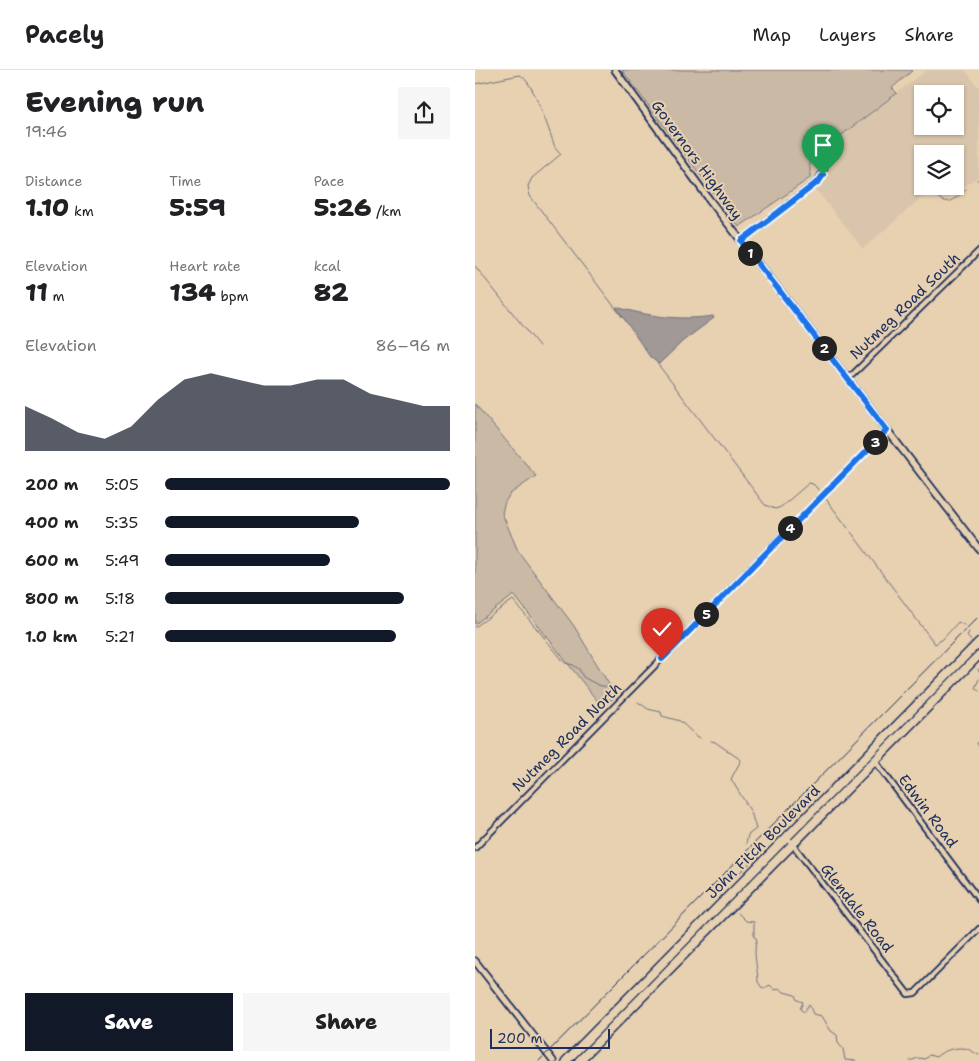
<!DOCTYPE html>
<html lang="en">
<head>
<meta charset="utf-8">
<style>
  body { margin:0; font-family:"Shantell Sans",sans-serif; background:#f6f6f6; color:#202124; height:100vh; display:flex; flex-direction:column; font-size:19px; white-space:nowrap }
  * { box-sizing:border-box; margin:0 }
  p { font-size:16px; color:#757577 }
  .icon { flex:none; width:28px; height:28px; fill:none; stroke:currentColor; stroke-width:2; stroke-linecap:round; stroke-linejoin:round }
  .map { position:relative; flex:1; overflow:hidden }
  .panel { display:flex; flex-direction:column; background:#fff; width:475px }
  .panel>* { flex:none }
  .controls { position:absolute; left:439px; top:15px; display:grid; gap:10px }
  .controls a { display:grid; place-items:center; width:50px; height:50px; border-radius:0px; background:#fff; box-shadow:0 1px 4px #0004; font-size:25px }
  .scale { position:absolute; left:15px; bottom:12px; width:120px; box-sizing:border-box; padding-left:5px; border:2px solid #1b2f5e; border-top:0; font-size:14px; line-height:18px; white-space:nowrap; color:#1b2f5e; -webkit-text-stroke:4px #e8d1b1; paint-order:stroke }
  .pin { position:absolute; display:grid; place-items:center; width:42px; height:42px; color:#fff; margin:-51px -21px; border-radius:50% 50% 50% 0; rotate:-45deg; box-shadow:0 0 5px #0007 }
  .pin .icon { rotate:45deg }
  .km { position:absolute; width:25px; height:25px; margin:-12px; border-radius:50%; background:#222; color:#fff; font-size:14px; line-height:25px; text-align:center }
  .round { display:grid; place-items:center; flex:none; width:52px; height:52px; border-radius:0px; background:#f6f6f6 }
  .headline { display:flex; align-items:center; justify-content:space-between; height:85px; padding:0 25px }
  h1 { font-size:28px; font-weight:800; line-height:38px }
  .figures { display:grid; grid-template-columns:repeat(3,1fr); gap:8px; height:85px; padding:5px 25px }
  .figures div { display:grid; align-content:center }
  .figures b { font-size:25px; font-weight:800 }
  .figures small { font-size:14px; font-weight:400 }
  .figures p { font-size:14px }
  .chart { height:140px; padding:10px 25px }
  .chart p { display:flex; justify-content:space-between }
  .chart svg { width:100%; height:90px; margin-top:5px; fill:#111827; opacity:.7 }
  .cta { display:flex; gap:10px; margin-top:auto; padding:10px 25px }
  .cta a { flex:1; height:58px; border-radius:0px; background:#111827; color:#fff; font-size:20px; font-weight:800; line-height:58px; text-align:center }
  .cta a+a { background:#f6f6f6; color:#202124 }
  ul { padding:0 25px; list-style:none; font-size:16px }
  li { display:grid; grid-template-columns:80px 60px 1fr; align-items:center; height:38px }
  li i { height:12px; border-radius:6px; background:#111827 }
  header { display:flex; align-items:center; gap:30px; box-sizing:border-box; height:70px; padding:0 25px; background:#fff; border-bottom:1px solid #e0e0e0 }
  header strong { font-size:24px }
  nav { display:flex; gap:28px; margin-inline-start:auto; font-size:18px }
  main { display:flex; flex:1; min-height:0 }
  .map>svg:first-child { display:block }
</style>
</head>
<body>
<header>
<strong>Pacely</strong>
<nav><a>Map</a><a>Layers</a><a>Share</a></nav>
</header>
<main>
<section class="panel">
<div class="headline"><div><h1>Evening run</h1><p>19:46</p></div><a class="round"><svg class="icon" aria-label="share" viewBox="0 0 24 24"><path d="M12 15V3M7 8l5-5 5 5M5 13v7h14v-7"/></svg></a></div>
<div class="figures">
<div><p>Distance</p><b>1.10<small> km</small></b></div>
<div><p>Time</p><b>5:59</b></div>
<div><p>Pace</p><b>5:26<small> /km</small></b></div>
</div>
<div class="figures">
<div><p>Elevation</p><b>11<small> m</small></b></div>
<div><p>Heart rate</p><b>134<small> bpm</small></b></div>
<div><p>kcal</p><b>82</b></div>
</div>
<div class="chart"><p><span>Elevation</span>86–96 m</p>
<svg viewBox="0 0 160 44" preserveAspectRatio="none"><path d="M0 44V22L10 28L20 35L30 38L40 32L50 19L60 9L70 6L80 9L90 12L100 12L110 9L120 9L130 16L140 19L150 22L160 22V44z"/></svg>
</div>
<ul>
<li><b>200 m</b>5:05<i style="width:100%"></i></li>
<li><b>400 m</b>5:35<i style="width:68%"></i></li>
<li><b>600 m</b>5:49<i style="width:58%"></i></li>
<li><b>800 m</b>5:18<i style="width:84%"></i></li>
<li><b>1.0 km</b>5:21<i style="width:81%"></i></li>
</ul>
<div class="cta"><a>Save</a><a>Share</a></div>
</section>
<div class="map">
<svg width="504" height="991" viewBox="0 0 504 991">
  <rect width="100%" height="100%" fill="#e8d1b1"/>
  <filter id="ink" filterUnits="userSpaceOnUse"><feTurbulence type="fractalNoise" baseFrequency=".02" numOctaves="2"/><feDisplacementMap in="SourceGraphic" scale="10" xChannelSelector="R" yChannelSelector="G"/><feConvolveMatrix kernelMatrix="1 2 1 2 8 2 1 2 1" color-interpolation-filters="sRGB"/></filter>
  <g filter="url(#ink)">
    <path fill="#d9c5ab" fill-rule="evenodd" d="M 452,0 L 490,0 L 504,18 L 504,106 L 472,128 L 456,119 L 388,179 L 335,112 L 335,89 ZM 448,24 L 480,24 L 480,56 L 448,56 ZM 448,84 L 480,84 L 480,116 L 448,116 Z"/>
    <g fill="#cab9a5" stroke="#727482">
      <polygon points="147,0 438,0 417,18 422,23 335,89 335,108 264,157"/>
      <polygon points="0,334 61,406 35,424 30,432 27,443 43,481 99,556 141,626 127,637 39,525 0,554"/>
    </g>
    <path fill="#a19995" stroke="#6b6f7f" d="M 141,237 C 173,246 204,251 238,246 L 239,248 L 208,271 L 184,294 L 175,287 Z"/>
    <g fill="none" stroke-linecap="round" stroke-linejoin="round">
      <g stroke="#6b6f7f" stroke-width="1">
        <path d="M 0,14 L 45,5 C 59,12 74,61 80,77 L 86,84 L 57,108 L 53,116 L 55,126 L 148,248"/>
        <polyline points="502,110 504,109"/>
        <path d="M 459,124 C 473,138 478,130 491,119"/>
        <polyline points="0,196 64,276"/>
        <polyline points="182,293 290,435 300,439 306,437 334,413 338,414 344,420"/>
        <polyline points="351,429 373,458"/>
        <polyline points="376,462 460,574 468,569 483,552 489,555"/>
        <polyline points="0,557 38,530 90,593 98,595 104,599 108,607 123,615 148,621"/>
        <polyline points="494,562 492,566 497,572"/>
        <polyline points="503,599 504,602"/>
        <polyline points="504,609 500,618 504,621"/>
        <polyline points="163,632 173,639 186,642 187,646 205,651 219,664 225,668"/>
        <polyline points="236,671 240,672 266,690 256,709 276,742 281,759 273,765 271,774"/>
        <polyline points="504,672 501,673 504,679"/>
        <polyline points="261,806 274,794 274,787"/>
        <path d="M 263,843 L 271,851 L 279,852 L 279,867 L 282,869 C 277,881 283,899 283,912 L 288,919 L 295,915 L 300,920 L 304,918 L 309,922 L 320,925 L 322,930 L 328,932 L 325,939 L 329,942 L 334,934 L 338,944 L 347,946 L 356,961 L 362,965 L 363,973 L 368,979 L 370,990 L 381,991"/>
        <path d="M 435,991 L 443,988 L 450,989 L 454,985 L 461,987 C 468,980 483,976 493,979 C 497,981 501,984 504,985"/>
      </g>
      <g stroke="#1b2f5e" stroke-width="8">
        <g id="minor">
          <polyline points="266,171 343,111 349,99"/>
          <polyline points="373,309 504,181"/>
          <polyline points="400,691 504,830"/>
          <polyline points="312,767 433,924 440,923 504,859"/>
          <polyline points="0,778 412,360"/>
        </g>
      </g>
      <g stroke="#1b2f5e" stroke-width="9">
        <g id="tertiary">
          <polyline points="140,0 234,129 504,479"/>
          <polyline points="0,891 78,991"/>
        </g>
      </g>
      <g stroke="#1b2f5e" stroke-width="11">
        <g id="trunk">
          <polyline points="91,991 504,572"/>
          <polyline points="104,991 504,585"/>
        </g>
      </g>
      <use href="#minor" stroke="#e8d1b1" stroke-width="4.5"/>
      <use href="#tertiary" stroke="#e8d1b1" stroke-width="5.5"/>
      <use href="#trunk" stroke="#e8d1b1" stroke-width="8"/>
      <polyline stroke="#1b2f5e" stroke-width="1" points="64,991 504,546"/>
    </g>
  </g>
  <g fill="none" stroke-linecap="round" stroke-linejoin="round" filter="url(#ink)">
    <g stroke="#fff" stroke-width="10">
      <polyline id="route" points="187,589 412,360 266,171 344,111 348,105"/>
    </g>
    <use href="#route" stroke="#1a73e8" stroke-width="6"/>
  </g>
  <g text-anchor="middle" stroke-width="4" stroke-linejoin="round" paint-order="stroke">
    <g font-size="15" fill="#1b2f5e" stroke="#e8d1b1">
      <text transform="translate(222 90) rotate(54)" y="5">Governors Highway</text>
      <text transform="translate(430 236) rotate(-44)" y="5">Nutmeg Road South</text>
      <text transform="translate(92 667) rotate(-45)" y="5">Nutmeg Road North</text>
      <text transform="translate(453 741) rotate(53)" y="5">Edwin Road</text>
      <text transform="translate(288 772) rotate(-45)" y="5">John Fitch Boulevard</text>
      <text transform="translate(382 838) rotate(52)" y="5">Glendale Road</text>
    </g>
  </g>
</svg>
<div class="controls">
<a><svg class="icon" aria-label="locate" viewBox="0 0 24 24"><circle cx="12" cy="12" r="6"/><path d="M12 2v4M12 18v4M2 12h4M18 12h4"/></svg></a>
<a><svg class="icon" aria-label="layers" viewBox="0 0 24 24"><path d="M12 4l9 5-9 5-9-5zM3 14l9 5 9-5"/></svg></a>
</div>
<div class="scale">200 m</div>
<div class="pin" style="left:348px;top:105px;background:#1e9e55"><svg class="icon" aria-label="arrive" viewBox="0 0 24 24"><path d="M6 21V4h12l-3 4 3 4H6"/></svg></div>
<div class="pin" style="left:187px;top:589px;background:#d93025"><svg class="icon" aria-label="check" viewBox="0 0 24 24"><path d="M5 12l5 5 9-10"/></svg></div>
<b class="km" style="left:275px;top:183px">1</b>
<b class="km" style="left:349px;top:278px">2</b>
<b class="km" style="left:400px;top:372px">3</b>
<b class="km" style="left:315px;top:458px">4</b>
<b class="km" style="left:231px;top:544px">5</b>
</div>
</main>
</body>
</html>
